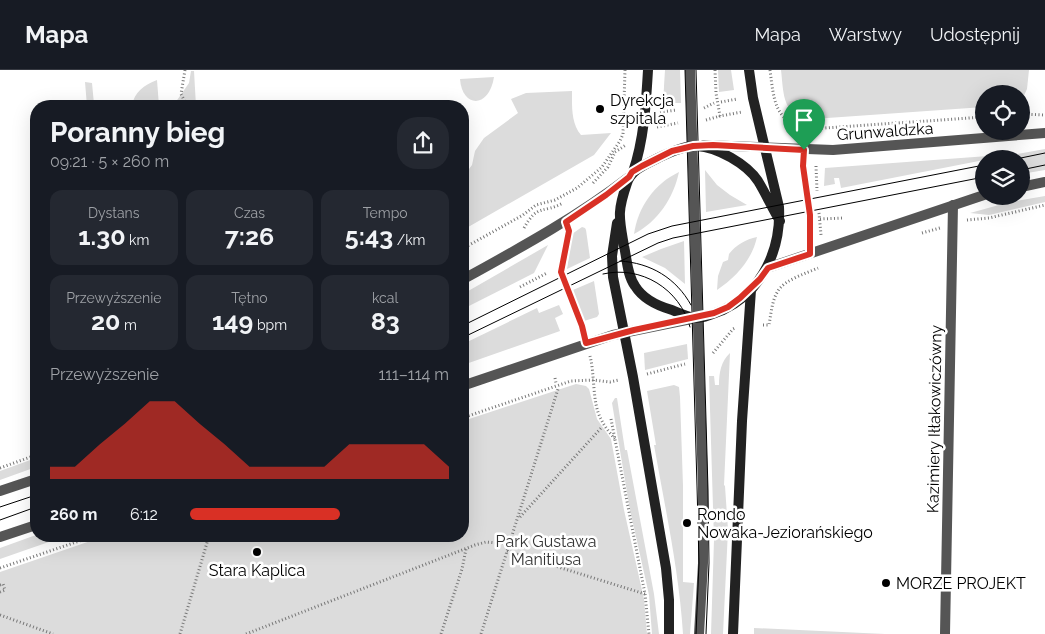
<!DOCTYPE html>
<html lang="pl">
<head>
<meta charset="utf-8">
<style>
  body { margin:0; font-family:Raleway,sans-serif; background:#242831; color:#f1f3f6; height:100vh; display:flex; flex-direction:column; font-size:19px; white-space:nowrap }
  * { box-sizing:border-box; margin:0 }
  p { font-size:16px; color:#9ea1a6 }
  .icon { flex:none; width:28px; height:28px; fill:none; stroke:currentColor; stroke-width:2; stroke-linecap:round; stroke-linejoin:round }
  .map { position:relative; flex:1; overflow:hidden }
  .panel { position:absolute; left:30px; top:30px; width:439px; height:442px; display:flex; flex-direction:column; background:#171b24; border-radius:20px; box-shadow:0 5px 20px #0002 }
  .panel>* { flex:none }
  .buttons { position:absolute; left:975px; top:15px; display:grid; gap:10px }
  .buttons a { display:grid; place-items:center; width:55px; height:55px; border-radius:50%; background:#171b24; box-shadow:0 5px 20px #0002; font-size:25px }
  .pin { position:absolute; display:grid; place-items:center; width:42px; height:42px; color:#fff; margin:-51px -21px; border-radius:50% 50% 50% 0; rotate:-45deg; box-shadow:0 0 5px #0007 }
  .pin .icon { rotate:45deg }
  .round { display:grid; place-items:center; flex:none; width:52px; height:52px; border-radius:20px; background:#242831 }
  .head { display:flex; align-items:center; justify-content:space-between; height:85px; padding:0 20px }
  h1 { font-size:28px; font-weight:700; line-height:38px }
  .stats { display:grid; grid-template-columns:repeat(3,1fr); gap:8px; height:85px; padding:5px 20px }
  .stats div { display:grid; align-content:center; border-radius:12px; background:#242831; text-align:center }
  .stats b { font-size:25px; font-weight:700 }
  .stats small { font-size:14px; font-weight:400 }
  .stats p { font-size:14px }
  .chart { height:140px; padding:10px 20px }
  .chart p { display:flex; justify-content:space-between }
  .chart svg { width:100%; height:90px; margin-top:5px; fill:#d93025; opacity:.7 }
  ul { padding:0 20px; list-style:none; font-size:16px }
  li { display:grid; grid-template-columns:80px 60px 1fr; align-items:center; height:38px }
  li i { height:12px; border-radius:6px; background:#d93025 }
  header { display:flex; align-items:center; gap:30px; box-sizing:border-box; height:70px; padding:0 25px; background:#171b24; border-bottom:1px solid #363941 }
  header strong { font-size:24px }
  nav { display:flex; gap:28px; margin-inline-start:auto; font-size:18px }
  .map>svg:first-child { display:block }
</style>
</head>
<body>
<header>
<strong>Mapa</strong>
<nav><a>Mapa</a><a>Warstwy</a><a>Udostępnij</a></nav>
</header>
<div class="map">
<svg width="1045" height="564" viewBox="0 0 1045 564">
  <rect width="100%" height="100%" fill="#fff"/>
  <g fill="#dcdcdc">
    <polygon points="665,0 680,0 681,33 663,33"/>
    <polygon points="718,0 731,0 734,20 719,22"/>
    <path d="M 781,0 L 1029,0 L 1027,19 L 1022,30 L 1021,24 L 984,24 L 984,37 L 813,49 C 782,46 784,26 781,0 Z"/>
    <polygon points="191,1 194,1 196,36 173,36 189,13"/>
    <path d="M 494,7 C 489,39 462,38 460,9 Z"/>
    <path d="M 157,10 L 159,36 L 132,36 C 134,22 144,15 157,10 Z"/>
    <polygon points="85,12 92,13 94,34 102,36 87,36"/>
    <path d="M 572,21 C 572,36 571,53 581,65 L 611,63 L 594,85 L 463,160 L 463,107 L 472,95 L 475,81 L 484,68 L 518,43 L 511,29 L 526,23 Z"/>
    <polygon points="1045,79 1045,100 1021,104 1021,89 995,88"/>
    <polygon points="988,86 988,89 984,89 984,90 841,118 839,108 834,108 835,114 824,116 825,98"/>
    <polygon points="705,100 717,115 730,125 747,135 706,142"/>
    <path d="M 679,102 C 673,129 658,151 634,164 C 638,137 654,114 679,102 Z"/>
    <polygon points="1045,126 1045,132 989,145 970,143 1010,132"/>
    <polygon points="582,157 585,158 586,160 590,188 567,199 572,164"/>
    <path d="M 757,167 C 752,190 736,207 717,220 L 718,206 L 723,192 L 728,190 L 729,184 C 736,175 746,169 757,167 Z"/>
    <polygon points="684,171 685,214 665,198 642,187 661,179"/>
    <polygon points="548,175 534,203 463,239 463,224"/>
    <polygon points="594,211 599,244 597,247 584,251 573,220"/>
    <polygon points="559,235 563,244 555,248 560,261 463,295 463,274 537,238 539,243"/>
    <polygon points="687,274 688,289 645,300 644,283"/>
    <path d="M 730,283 L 724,415 L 725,416 L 728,460 L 723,564 L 711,564 L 714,470 L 709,306 L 714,306 L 715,315 L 719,315 C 719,303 721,291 730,283 Z"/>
    <polygon points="576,314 586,316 589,319 597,349 611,369 624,440 644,529 647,564 0,564 0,502 105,466 462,466 463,351"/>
    <path d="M 674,315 L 679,317 L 680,327 L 683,416 L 683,512 L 694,513 L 690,564 L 683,564 C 679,500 665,438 654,375 L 656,375 L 647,321 Z"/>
    <polygon points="615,328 617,328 625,380 627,380 654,524 659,564 652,564 649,525 630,440 612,333"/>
    <polygon points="36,388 36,397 0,410 0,401"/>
    <polygon points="36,465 66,466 0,489 0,478"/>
    <polygon points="754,558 885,564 754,564"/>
  </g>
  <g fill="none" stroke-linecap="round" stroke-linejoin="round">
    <g stroke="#777" stroke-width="3" stroke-dasharray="1 2.5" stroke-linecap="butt">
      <polyline points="185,0 181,24 187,36"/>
      <polyline points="715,0 716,23 720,46 742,42"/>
      <path d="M 770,0 C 774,30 774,53 810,59 L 984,47"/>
      <polyline points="721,32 737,29"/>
      <polyline points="704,38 714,33"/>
      <polyline points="660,42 677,40"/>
      <polyline points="1021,44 1045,45"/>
      <polyline points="706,50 720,46"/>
      <polyline points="657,57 678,53"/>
      <polyline points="803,91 810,145 810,170"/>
      <polyline points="816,96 817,121"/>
      <polyline points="593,113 608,97 615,82 626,75"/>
      <polyline points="819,143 821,165"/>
      <polyline points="820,149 844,148"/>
      <polyline points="967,150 989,148 1045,135"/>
      <path d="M 524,158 C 538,133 543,144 563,133"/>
      <polyline points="922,163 940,158"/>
      <polyline points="568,166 561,202 583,261"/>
      <polyline points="462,179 523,145 536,135 555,130 577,118 602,97 620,71 623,64 625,0"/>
      <polyline points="520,217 547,203"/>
      <path d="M 763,255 L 769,255 C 771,244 772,230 778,221 C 784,210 807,203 818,198"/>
      <polyline points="713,283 733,259 735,258"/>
      <path d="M 590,286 C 595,305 592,333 601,349 C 604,356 610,363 615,369"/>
      <polyline points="647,304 685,294"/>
      <polyline points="555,308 556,313"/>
      <polyline points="462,348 571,311 593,310 610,312 619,310"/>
      <polyline points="611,349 645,524 649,564"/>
      <polyline points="0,398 36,385"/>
      <polyline points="520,447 602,357"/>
      <polyline points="507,481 645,524"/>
      <polyline points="0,498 94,466"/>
      <polyline points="0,515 3,514 5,520 0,522"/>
      <polyline points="0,545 53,564"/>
      <polyline points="180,564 209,466"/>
      <polyline points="246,564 475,475 486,472 508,474"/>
      <polyline points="441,564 462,499 466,479"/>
      <polyline points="481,564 558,319"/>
    </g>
    <polyline stroke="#555" stroke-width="10" points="690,0 703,416 703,493 699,564"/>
    <polyline stroke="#555" stroke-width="10" points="945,564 953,135"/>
    <g stroke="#555" stroke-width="10">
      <polyline points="704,75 833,80 1045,63"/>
      <polyline points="1021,117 1045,112"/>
      <polyline points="767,198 984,125"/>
      <path d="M 462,210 C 520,178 577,147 629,107"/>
      <polyline points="462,316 613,265 696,248"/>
      <polyline points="0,421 36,409"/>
      <polyline points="0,467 36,455"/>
    </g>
    <g stroke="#222" stroke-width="10">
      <path d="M 749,0 L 753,28 L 779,137 C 781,179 763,221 723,240 C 715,243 705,248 697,248 C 690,248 679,243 672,240 C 658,236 643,229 635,216 C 627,205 627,189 624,176 C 619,147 617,142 627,113 C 632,99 645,95 658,88 C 668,83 686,75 697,76 C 717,77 747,94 758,111 C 766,124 772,138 780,151"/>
      <path d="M 633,102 C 644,70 646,34 648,0"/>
      <polyline points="617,153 612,186 613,207 633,307 666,498 669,530 669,564"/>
      <polyline points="733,564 742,351 751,220"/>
    </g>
    <g stroke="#000" stroke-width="1">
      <polyline points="685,0 697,416 699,493 696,564"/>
      <polyline points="696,0 708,420 709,493 706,564"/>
      <polyline points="1016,89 1045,83"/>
      <polyline points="1021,100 1045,95"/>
      <path d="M 620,191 C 651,193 676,208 691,235"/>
      <path d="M 603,204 C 641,195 680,219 690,257"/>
      <polyline points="462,256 648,164 672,156 984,95"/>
      <polyline points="462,268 658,173 673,168 984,107"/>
      <polyline points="0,437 36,425"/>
      <polyline points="0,450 36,437"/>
    </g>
  </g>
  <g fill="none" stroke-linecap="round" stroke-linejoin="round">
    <g stroke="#fff" stroke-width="10">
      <polygon id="route" points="713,75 804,80 803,96 810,145 810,184 768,198 760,209 740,228 728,237 714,243 634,260 586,273 582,256 561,202 569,161 566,152 606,125 629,107 632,102 642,96 672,81 693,76"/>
    </g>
    <use href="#route" stroke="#d93025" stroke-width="6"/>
  </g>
  <g fill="#000" stroke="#fff" stroke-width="2">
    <circle cx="600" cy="39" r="5"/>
    <circle cx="687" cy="453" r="5"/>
    <circle cx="257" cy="482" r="5"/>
    <circle cx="886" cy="513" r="5"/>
  </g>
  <g text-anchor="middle" stroke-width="5" stroke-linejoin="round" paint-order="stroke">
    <g font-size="16" fill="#000" stroke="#fff" text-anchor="start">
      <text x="610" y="36">Dyrekcja<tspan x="610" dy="18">szpitala</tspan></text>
      <text x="697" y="450">Rondo<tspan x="697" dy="18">Nowaka-Jeziorańskiego</tspan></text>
      <text x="257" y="506" text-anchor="middle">Stara Kaplica</text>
      <text x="896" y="519">MORZE PROJEKT</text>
    </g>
    <g font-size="16" fill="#000" stroke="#fff">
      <text transform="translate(885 61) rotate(-4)" y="6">Grunwaldzka</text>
      <text transform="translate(934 349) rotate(-89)" y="6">Kazimiery Iłłakowiczówny</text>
    </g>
    <g font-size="16" fill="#333" stroke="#fff">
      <text x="546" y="477">Park Gustawa<tspan x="546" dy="18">Manitiusa</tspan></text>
    </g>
  </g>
</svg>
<div class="buttons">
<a><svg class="icon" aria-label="locate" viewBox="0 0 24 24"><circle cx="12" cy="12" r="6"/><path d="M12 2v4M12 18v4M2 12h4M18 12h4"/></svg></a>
<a><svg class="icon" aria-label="layers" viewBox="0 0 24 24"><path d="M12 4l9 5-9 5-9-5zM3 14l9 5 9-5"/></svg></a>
</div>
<div class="pin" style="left:804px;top:80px;background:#1e9e55"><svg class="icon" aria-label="arrive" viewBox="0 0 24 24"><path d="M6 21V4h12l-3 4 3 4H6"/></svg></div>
<section class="panel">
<div class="head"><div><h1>Poranny bieg</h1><p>09:21 · 5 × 260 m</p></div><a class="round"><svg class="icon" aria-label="share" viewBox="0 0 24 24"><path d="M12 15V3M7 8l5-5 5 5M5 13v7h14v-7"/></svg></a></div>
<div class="stats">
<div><p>Dystans</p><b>1.30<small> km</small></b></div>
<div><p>Czas</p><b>7:26</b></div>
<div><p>Tempo</p><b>5:43<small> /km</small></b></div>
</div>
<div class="stats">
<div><p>Przewyższenie</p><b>20<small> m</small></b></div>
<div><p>Tętno</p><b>149<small> bpm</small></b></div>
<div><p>kcal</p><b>83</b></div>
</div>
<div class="chart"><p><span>Przewyższenie</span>111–114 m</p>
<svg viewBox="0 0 160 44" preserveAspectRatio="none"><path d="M0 44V38L10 38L20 27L30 17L40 6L50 6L60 17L70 27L80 38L90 38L100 38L110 38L120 27L130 27L140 27L150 27L160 38V44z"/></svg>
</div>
<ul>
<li><b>260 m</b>6:12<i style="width:58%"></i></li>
</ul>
</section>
</div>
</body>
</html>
